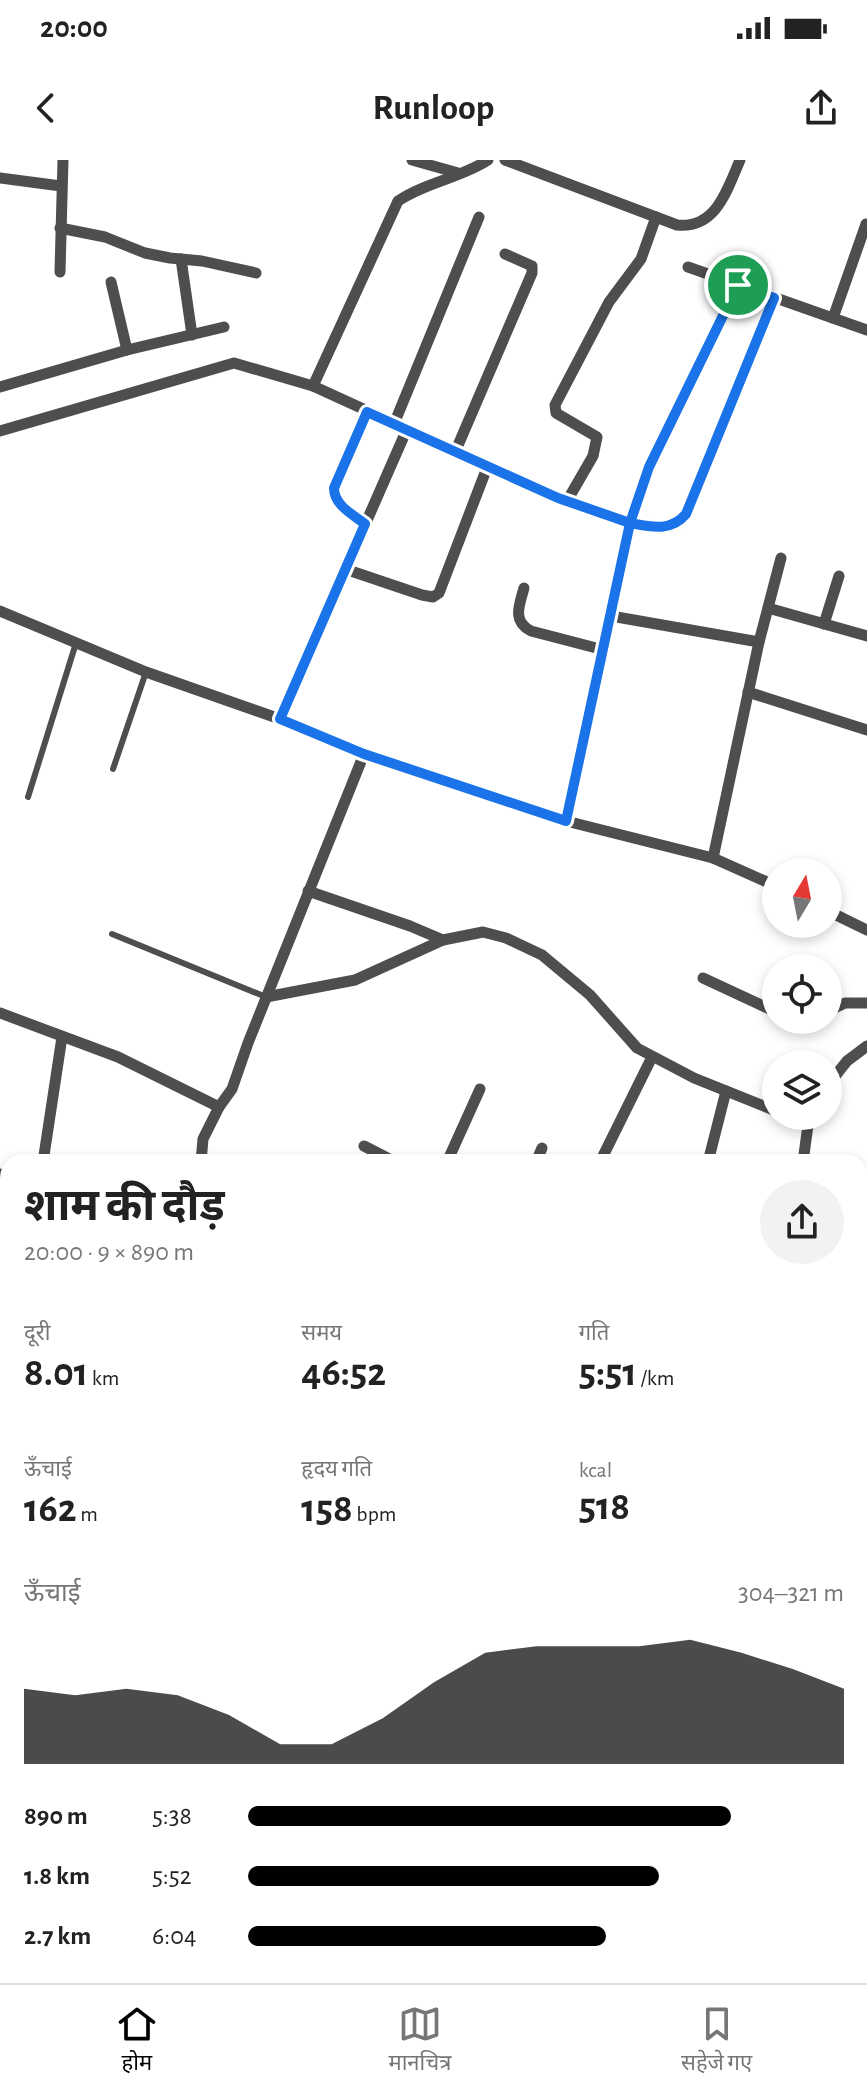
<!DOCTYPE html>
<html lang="hi">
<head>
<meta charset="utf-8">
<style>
  body { margin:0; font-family:"Alegreya Sans","Noto Sans Devanagari",sans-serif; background:#f2f2f2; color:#222; height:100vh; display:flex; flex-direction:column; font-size:30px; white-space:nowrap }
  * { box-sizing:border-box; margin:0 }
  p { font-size:26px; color:#767676 }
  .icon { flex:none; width:44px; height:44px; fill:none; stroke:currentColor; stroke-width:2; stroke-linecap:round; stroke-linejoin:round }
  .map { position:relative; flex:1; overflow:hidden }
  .side { position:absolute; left:0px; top:994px; width:868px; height:830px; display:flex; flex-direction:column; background:#fff; border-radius:24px 24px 0 0; box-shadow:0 4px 12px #0003 }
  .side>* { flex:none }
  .needle { width:52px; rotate:10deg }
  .tools { position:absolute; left:762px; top:698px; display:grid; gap:16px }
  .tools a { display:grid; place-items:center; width:80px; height:80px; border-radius:50%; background:#fff; box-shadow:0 4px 12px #0003; font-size:40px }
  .pin { position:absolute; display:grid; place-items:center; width:68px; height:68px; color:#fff; margin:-34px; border:4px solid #fff; border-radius:50%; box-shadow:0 2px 8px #0007 }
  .round { display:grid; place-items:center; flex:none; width:84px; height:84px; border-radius:42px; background:#f2f2f2 }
  .head { display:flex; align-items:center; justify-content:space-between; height:136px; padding:0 24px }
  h1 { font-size:44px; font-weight:700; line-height:60px }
  .figures { display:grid; grid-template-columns:repeat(3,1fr); gap:12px; height:136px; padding:8px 24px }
  .figures div { display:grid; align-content:center }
  .figures b { font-size:40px; font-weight:700 }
  .figures small { font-size:22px; font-weight:400 }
  .figures p { font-size:22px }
  .chart { height:224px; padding:16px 24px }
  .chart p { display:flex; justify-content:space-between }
  .chart svg { width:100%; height:144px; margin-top:8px; fill:#000; opacity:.7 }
  ul { padding:0 24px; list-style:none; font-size:26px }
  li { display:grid; grid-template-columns:128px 96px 1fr; align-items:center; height:60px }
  li i { height:20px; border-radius:10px; background:#000 }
  .status { display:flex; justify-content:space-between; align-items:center; height:56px; padding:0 40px; background:#fff; direction:ltr }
  .status svg { height:22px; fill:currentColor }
  header { display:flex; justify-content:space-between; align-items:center; height:104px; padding:0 24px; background:#fff; font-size:36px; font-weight:700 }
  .tab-bar { display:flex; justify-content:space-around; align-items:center; height:112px; border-top:2px solid #e0e0e0; background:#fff; font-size:22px; color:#767676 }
  .tab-bar a { display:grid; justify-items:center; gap:4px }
  .tab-bar .on { color:#000 }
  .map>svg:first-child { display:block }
</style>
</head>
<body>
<div class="status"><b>20:00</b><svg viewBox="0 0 49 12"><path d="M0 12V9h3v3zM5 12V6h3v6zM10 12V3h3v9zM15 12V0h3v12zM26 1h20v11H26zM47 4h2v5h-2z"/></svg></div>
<header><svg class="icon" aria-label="back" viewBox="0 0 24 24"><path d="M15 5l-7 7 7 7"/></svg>Runloop<svg class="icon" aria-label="share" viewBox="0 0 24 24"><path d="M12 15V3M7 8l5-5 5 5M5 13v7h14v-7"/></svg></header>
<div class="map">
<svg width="867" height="1823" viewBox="0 0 867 1823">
  <rect width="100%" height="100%" fill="#fff"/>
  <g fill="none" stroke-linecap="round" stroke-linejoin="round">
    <g stroke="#4e4e4e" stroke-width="6">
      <polyline points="113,609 146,512"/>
      <polyline points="28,637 76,483"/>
      <polyline points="112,774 266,837"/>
    </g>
    <g stroke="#4e4e4e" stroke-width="11">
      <polyline points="412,0 458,13"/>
      <path d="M 505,0 L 677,65 C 716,69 727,30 740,0"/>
      <polyline points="0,18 61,26"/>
      <polyline points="60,68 105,77 145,93 170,98 202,101 256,113"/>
      <polyline points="181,99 192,175"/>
      <polyline points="688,107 867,170"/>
      <polyline points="60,112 63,0"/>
      <polyline points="111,122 127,190"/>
      <polyline points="833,158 866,64"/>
      <polyline points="313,226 558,338 618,360 667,367 678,363 686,354 774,138"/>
      <polyline points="0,227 127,190 224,167"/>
      <polyline points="394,264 479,57"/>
      <path d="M 0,271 L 234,203 L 313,226 L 398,41 C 426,22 461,18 488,0"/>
      <polyline points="456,290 532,113 532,106 505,94"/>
      <polyline points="567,341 593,296 597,277 556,253 555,245 609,142 641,99 656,57"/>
      <path d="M 365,364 C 352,354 334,345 334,328 L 367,252"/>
      <polyline points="345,409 422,435 433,437 439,433 488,305"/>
      <path d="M 524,428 C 519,446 512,461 531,471 L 604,490"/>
      <polyline points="768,448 867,476"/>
      <polyline points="0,451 146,512 280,559 364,594 566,661 713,698 776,726"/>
      <polyline points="611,456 759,482"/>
      <polyline points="824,464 839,416"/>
      <polyline points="748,532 867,570"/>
      <polyline points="280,559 407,269"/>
      <polyline points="566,661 630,363 649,307 738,125"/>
      <polyline points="713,698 759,482 781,398"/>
      <polyline points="308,731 410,766 443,780"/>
      <polyline points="828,751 867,770"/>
      <polyline points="703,818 776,852"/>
      <polyline points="266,837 355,820 443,780 483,772 506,778 542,795 590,835 637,888 694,918 776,951"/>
      <polyline points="828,851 845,843 867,843"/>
      <polyline points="0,853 118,897 219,947"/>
      <polyline points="828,925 847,901 867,886"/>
      <polyline points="787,956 808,965"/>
      <polyline points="364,986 395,1002"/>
      <polyline points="603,996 652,897"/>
      <polyline points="43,1002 62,877"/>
      <polyline points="201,1002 203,979 219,947 232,929 248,883 364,594"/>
      <polyline points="447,1002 480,929"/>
      <polyline points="536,1002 542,988"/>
      <polyline points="708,1002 726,931"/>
      <polyline points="803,1002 808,965 812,956"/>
      <polyline points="0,1014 8,1016"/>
      <polyline points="0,1126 8,1129"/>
      <polyline points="0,1195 8,1197"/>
      <polyline points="860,1295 867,1404 860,1457"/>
      <polyline points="0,1299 8,1301"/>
      <polyline points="0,1603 8,1605"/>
      <polyline points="860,1742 867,1743"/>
      <polyline points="0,1799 8,1803"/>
      <polyline points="42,1816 60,1823"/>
      <polyline points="169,1816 169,1823"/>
      <polyline points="300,1816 302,1823"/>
      <polyline points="423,1816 434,1823"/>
      <polyline points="256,1823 256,1816"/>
      <polyline points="769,1823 771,1816"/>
    </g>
  </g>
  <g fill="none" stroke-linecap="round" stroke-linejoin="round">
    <g stroke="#fff" stroke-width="16">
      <path id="route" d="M 738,125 L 649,307 L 630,363 L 558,338 L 367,252 L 334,328 C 334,345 352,354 365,364 L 280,559 L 364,594 L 566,661 L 630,363 C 651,367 671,372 686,354 L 774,138 L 738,125"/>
    </g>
    <use href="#route" stroke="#1a73e8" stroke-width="10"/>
  </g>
</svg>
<div class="tools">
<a><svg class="needle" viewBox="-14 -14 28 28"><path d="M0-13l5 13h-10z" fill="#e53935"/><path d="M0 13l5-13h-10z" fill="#767676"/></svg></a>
<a><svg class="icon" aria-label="locate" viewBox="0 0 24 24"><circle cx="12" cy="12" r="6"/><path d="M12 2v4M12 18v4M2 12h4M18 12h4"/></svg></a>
<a><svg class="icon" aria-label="layers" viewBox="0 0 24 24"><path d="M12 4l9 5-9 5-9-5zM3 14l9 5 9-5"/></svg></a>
</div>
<div class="pin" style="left:738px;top:125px;background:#1e9e55"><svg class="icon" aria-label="arrive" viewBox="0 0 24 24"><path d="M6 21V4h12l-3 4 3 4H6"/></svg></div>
<section class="side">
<div class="head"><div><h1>शाम की दौड़</h1><p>20:00 · 9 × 890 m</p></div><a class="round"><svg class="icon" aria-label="share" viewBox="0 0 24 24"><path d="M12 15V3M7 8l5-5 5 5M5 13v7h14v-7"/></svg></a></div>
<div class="figures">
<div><p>दूरी</p><b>8.01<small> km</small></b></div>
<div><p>समय</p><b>46:52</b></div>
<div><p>गति</p><b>5:51<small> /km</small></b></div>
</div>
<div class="figures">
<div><p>ऊँचाई</p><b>162<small> m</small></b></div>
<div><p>हृदय गति</p><b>158<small> bpm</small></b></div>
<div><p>kcal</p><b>518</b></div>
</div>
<div class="chart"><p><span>ऊँचाई</span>304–321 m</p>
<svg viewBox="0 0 160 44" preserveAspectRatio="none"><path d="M0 44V21L10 23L20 21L30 23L40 29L50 38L60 38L70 30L80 19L90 10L100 8L110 8L120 8L130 6L140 10L150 15L160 21V44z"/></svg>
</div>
<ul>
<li><b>890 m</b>5:38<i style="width:81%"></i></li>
<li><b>1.8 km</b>5:52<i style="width:69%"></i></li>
<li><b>2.7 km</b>6:04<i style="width:60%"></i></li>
</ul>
</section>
</div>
<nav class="tab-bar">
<a class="on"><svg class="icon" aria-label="home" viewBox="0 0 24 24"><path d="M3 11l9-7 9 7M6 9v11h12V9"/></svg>होम</a>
<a><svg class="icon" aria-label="map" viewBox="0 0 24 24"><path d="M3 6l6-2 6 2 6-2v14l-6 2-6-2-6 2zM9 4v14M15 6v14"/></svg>मानचित्र</a>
<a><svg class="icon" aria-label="saved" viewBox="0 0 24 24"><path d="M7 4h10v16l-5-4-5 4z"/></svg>सहेजे गए</a>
</nav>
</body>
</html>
